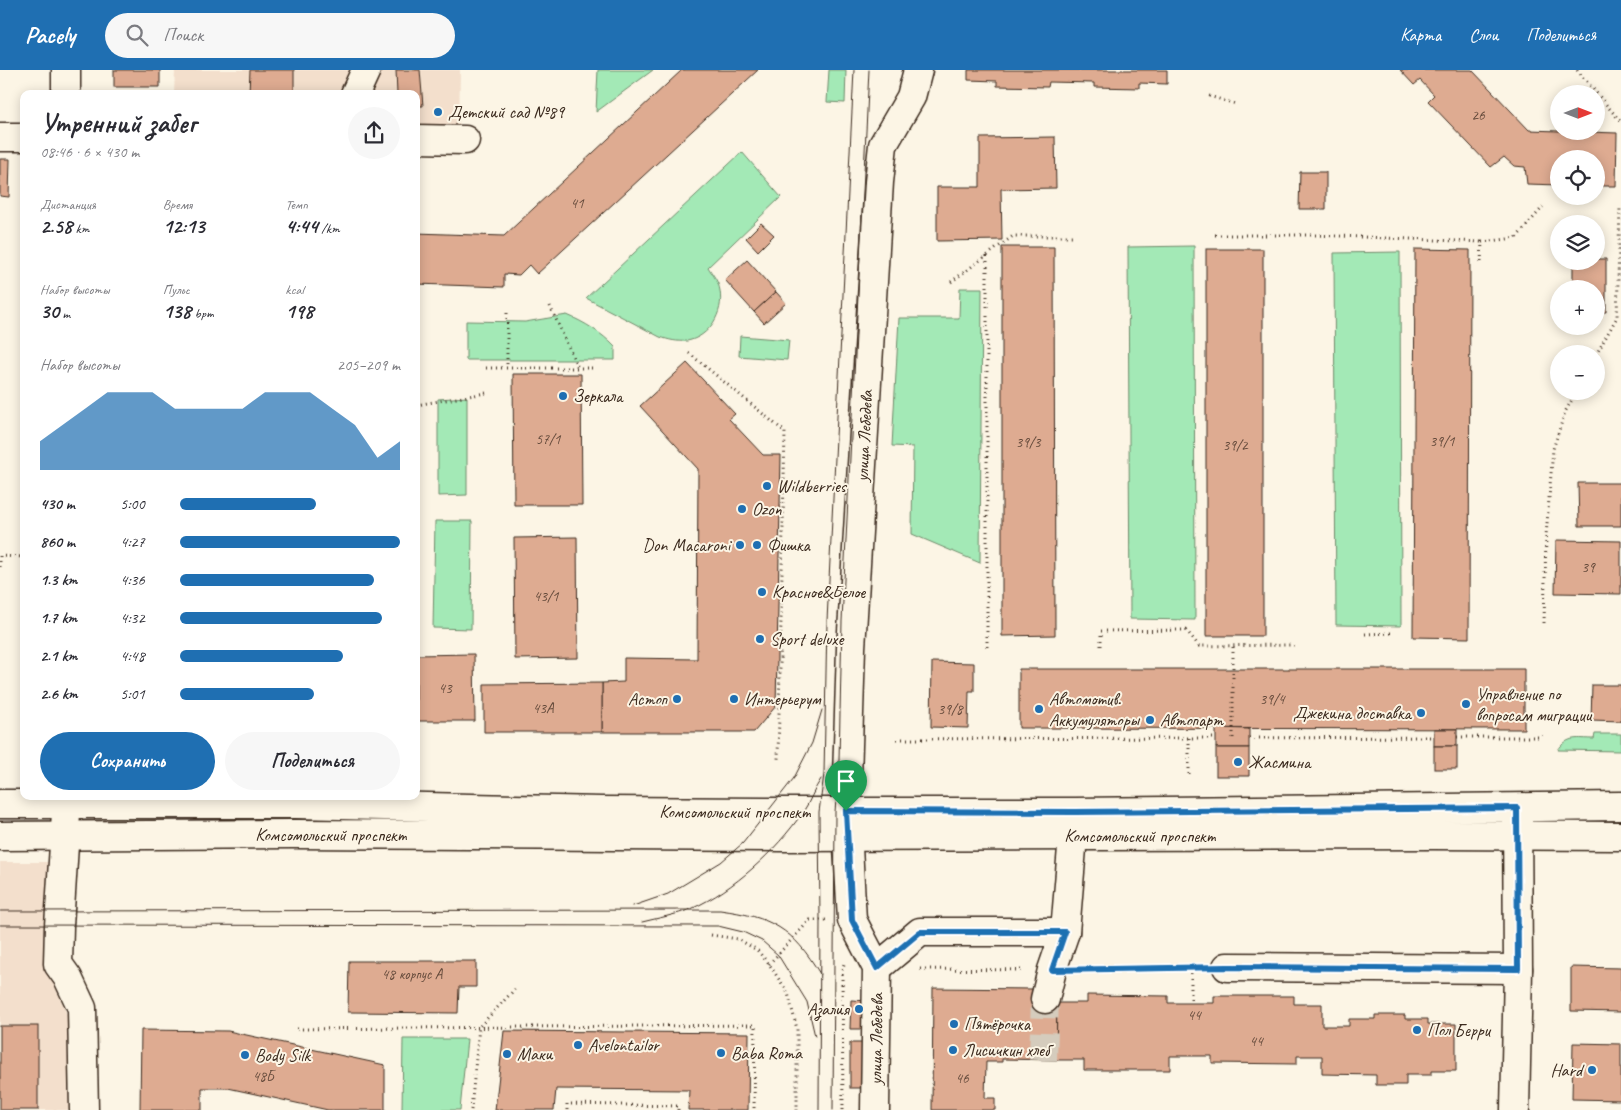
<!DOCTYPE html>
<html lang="ru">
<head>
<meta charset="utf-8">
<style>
  body { margin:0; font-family:Caveat,sans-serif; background:#f7f7f7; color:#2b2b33; height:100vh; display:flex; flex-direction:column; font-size:19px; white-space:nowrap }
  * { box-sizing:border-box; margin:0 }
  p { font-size:16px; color:#7c7c81 }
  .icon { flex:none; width:28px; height:28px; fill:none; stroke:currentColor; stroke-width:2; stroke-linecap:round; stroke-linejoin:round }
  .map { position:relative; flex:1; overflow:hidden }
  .sheet { position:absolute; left:20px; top:20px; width:400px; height:710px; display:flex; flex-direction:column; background:#fff; border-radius:10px; box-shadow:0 2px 12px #0003 }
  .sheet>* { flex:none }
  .needle { width:32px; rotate:90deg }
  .fabs { position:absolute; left:1550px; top:15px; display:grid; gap:10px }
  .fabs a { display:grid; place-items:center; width:55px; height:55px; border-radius:50%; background:#fff; box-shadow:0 2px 12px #0003; font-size:25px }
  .pin { position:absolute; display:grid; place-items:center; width:42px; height:42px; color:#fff; margin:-51px -21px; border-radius:50% 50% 50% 0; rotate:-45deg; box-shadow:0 0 5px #0007 }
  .pin .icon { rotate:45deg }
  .round { display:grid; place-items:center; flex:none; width:52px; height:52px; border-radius:26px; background:#f7f7f7 }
  .summary { display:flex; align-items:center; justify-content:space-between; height:85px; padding:0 20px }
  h1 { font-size:28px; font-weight:700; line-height:38px }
  .metrics { display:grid; grid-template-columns:repeat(3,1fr); gap:8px; height:85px; padding:5px 20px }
  .metrics div { display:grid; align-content:center }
  .metrics b { font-size:21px; font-weight:700 }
  .metrics small { font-size:14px; font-weight:400 }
  .metrics p { font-size:14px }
  .chart { height:140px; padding:10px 20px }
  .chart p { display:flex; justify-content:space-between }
  .chart svg { width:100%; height:90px; margin-top:5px; fill:#1f6fb2; opacity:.7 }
  .cta { display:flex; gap:10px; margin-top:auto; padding:10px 20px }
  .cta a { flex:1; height:58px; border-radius:30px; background:#1f6fb2; color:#fff; font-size:20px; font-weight:700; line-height:58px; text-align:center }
  .cta a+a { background:#f7f7f7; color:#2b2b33 }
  ul { padding:0 20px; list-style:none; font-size:16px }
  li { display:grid; grid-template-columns:80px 60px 1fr; align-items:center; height:38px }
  li i { height:12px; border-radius:6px; background:#1f6fb2 }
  header { display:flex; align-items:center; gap:30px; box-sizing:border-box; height:70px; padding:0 25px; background:#1f6fb2; color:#fff }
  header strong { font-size:24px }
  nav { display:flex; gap:28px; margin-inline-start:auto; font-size:18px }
  .search { width:350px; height:45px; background:#f7f7f7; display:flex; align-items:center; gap:12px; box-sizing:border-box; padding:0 18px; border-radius:28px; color:#7c7c81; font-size:19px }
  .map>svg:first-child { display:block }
</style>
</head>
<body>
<header>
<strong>Pacely</strong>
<div class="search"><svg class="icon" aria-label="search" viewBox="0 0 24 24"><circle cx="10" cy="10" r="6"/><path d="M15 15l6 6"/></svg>Поиск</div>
<nav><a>Карта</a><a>Слои</a><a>Поделиться</a></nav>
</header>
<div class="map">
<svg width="1621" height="1040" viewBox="0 0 1621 1040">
  <rect width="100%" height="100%" fill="#fcf5e5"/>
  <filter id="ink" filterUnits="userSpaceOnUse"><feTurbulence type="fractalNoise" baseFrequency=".02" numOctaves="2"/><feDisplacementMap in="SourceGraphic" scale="10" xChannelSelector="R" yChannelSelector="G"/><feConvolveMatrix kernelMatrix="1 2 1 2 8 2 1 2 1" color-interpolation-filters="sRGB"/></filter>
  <g filter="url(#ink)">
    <g fill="#f3dfcc">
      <polygon points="175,0 460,0 459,61 416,60 416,24 174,24"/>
      <polygon points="0,792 48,792 47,897 69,949 71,1040 0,1040"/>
    </g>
    <g fill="#a3e9b6" stroke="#6f8a6a">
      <polygon points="598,0 653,0 596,42"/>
      <polygon points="829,0 846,0 845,33 827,32"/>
      <path d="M 742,82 L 781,127 L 708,197 C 713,205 719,212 720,221 C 724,243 709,267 687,271 C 677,272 669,270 660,267 L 586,228 Z"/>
      <polygon points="1194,176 1195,550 1130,549 1128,177"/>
      <polygon points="1400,182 1401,556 1336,555 1334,183"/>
      <polygon points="960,218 982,218 980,493 912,464 913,377 892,376 899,248 959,248"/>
      <path d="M 567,245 C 584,252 602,263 615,277 L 615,290 L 466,290 L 466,251 L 525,252 Z"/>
      <polygon points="740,266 789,270 787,290 739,286"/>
      <polygon points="467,327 467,425 438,426 438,329"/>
      <polygon points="435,451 472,451 471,559 433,558"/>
      <path d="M 1595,664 L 1621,664 L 1621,681 L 1558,680 C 1568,665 1578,669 1594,669 Z"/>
      <polygon points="403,969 467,969 460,1040 402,1040"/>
    </g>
    <g fill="#deab91" stroke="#3b2a1e">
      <rect x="114" y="0" width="46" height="17"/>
      <polygon points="250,0 294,0 294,24 249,23"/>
      <polygon points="396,0 420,0 423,36 416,36 416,24 397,24"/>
      <polygon points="682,0 758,0 537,204 529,195 519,205 504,204 504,217 416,214 416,163 504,166"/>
      <polygon points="968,0 1167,0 1167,14 1139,13 1139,18 1094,17 1094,13 1049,12 1048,17 997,16 997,11 968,10"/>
      <polygon points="1400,0 1472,0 1529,60 1617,63 1616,116 1596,116 1596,89 1559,89 1559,115 1527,114 1525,97 1514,96 1504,87 1491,97 1428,31 1434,25 1420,10 1414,15"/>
      <polygon points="1055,67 1056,118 1001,119 1002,170 937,171 937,117 980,117 980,68"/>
      <polygon points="0,89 10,89 9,127 0,126"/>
      <polygon points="1300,102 1326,102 1326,139 1299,139"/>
      <polygon points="761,153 774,165 758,181 746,168"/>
      <polygon points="1002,177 1054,177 1055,565 1002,566"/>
      <rect x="1206" y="179" width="57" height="387"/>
      <polygon points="1415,179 1470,180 1469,568 1413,567"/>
      <polygon points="1596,189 1606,189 1606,242 1596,242 1596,219 1573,219 1573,191 1596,191"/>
      <polygon points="747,190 776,222 754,242 725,210"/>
      <polygon points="776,222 786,233 764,253 754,242"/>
      <polygon points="687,293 735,344 729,349 763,385 781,385 776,636 754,662 602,662 602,613 624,612 624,588 697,589 698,399 640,336"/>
      <polygon points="513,304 581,304 582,435 514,435"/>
      <polygon points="1578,413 1621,413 1621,456 1579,456"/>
      <polygon points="577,467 578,588 515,589 514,468"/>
      <polygon points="1556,470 1621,471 1621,524 1555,523"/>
      <polygon points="474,584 475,651 416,651 416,585"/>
      <polygon points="932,592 974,593 974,621 969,621 968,658 931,657"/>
      <polygon points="1019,599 1524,599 1524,659 1019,658"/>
      <polygon points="602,613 602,662 484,662 484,614"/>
      <polygon points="1592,615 1621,615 1621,651 1591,650"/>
      <polygon points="1216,658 1249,659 1249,678 1216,678"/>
      <rect x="1434" y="659" width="23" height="17"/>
      <rect x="1434" y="676" width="23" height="23"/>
      <rect x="1216" y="678" width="33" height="28"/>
      <polygon points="349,891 476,891 476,917 459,917 458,943 348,942"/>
      <polygon points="1571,897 1621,898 1621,942 1571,941"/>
      <polygon points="933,918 1033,919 1033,929 1057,930 1056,990 1002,989 1002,992 986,992 985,1028 995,1028 995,1040 932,1040"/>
      <polygon points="1087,925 1168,926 1168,933 1214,933 1214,926 1294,926 1294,934 1322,934 1322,956 1349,956 1349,949 1375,949 1375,945 1405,945 1405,949 1428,949 1428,954 1456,954 1456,1001 1431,1001 1431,1005 1406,1005 1406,1015 1376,1015 1376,1005 1322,1004 1322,986 1297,986 1297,994 1212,993 1212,986 1170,986 1170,1000 1084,1000 1084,990 1056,990 1057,933 1087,933"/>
      <polygon points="851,930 869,931 869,959 850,959"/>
      <rect x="0" y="956" width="38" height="84"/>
      <polygon points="141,960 228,961 385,995 385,1040 328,1040 228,1018 202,1018 202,1040 140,1040"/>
      <polygon points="504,961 749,963 748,1040 688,1040 689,1020 556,1019 554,1040 495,1040"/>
      <rect x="850" y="973" width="20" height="45"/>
      <polygon points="1573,973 1621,974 1621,1030 1572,1029"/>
    </g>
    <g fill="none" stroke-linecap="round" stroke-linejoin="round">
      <polyline stroke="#d5ccbd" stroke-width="28" stroke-dasharray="28 14" stroke-linecap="butt" points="1043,990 1045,929"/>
      <g stroke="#3b2a1e" stroke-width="31">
        <g id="minor">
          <polyline points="66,24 66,0"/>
          <polyline points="355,24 366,0"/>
          <polyline points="0,67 24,67"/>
          <polyline points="416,69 465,70"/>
          <polyline points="67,726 59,856 58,894 68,908 82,938 84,1040"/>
          <polyline points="1227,897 1518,899"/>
          <polyline points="877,898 920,862 1065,862"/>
          <polyline points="1045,929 1052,900 1065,862 1073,766"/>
          <polyline points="875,1040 877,898 852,850 846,741 851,578 879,112 883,75 911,27 918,0"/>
          <polyline points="1515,1040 1518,899 1517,742"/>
        </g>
      </g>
      <g stroke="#3b2a1e" stroke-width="31">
        <g id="major">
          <polyline points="0,734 295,734 601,741 766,742 1075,742 1621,736"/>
          <polyline points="0,766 294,764 782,767 1433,765 1621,766"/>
        </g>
      </g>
      <g stroke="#3b2a1e" stroke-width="3" stroke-dasharray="1 4" stroke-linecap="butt">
        <polyline points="1577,0 1621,52"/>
        <polyline points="1209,26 1236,34"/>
        <polyline points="1215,165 1314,165 1482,172"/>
        <polyline points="1481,192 1482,172 1516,168 1543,137"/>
        <polyline points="951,212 1013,166 1073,166"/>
        <polyline points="550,236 578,298"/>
        <polyline points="507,243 507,298"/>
        <polyline points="689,283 785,362 778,689"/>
        <polyline points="1596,285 1617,247 1620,137"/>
        <polyline points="486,298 596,298"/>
        <polyline points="416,335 486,323"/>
        <polyline points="0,497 0,486 24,487"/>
        <polyline points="1544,553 1546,466 1553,379 1565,342 1577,321"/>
        <polyline points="1365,564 1392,563"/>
        <polyline points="1101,576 1101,561 1186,560 1199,576 1294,575"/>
        <polyline points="987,577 987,185"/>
        <polyline points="1457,667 1544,667"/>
        <polyline points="1189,668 1189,706"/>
        <polyline points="1233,668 1233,576"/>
        <polyline points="1249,668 1434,667"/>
        <polyline points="897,669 1216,668"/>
        <polyline points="711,865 738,869 757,880 769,894 788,923 797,959 797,1040"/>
        <polyline points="769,894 810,850 826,850"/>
        <polyline points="1191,898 1191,933"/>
        <polyline points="920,899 1024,900"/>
        <polyline points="1080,900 1201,898"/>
        <polyline points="297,959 755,955 754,1040"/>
        <polyline points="471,1040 479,957 515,919"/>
        <polyline points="567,1040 567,1034 678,1036 678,1040"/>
        <polyline points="843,1040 842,901 844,894"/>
      </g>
      <use href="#minor" stroke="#fcf5e5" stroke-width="28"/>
      <use href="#major" stroke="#fcf5e5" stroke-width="28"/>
      <g stroke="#3b2a1e" stroke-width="1">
        <polyline points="633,836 668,824 721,792 743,773 794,708 812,673 822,640"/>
        <path d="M 0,841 L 720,840 C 771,847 793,858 820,904"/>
        <path d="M 642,852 C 658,848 676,845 691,839 C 735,819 775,782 803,742 C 810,732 814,719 821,709"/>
        <polyline points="0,855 718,856 743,862 762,871 778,885 807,932 815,966"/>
        <polyline points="819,1040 820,850 819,742 824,704 827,551 854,0"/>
        <polyline points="833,1040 835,742 839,690 842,551 869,0"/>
      </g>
    </g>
  </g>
  <g fill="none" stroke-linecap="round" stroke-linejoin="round" filter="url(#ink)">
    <g stroke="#fff" stroke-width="10">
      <polygon id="route" points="1517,738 1518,899 1227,897 1052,900 1065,862 920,862 877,898 852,850 846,741 1075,742"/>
    </g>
    <use href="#route" stroke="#1f6fb2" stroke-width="6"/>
  </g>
  <g fill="#1f6fb2" stroke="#fcf5e5" stroke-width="2">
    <circle cx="438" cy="42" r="5"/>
    <circle cx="563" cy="326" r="5"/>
    <circle cx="767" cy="416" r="5"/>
    <circle cx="742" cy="439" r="5"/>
    <circle cx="740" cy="475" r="5"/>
    <circle cx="757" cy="475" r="5"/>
    <circle cx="762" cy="522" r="5"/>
    <circle cx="760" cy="569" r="5"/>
    <circle cx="677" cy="629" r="5"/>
    <circle cx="734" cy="629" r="5"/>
    <circle cx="1466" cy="634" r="5"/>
    <circle cx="1039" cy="639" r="5"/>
    <circle cx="1421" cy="643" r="5"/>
    <circle cx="1150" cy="650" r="5"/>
    <circle cx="1238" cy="692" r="5"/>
    <circle cx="859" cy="939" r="5"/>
    <circle cx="954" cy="954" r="5"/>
    <circle cx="1417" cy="960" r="5"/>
    <circle cx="578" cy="975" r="5"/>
    <circle cx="953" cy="980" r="5"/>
    <circle cx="721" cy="983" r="5"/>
    <circle cx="507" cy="984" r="5"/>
    <circle cx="245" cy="985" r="5"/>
    <circle cx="1592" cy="1000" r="5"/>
  </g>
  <g text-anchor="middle" stroke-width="4" stroke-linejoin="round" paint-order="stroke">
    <g font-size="15" fill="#644a3b">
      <text x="1478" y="50">26</text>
      <text x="577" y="138">41</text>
      <text x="548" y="374">57/1</text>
      <text x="1442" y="376">39/1</text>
      <text x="1028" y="377">39/3</text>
      <text x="1235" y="380">39/2</text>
      <text x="1588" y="502">39</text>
      <text x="546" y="531">43/1</text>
      <text x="445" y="623">43</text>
      <text x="1272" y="634">39/4</text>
      <text x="543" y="643">43А</text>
      <text x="950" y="644">39/8</text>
      <text x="412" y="909">48 корпус А</text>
      <text x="1194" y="950">44</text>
      <text x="1256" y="976">44</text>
      <text x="263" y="1011">48Б</text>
      <text x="962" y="1013">46</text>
    </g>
    <g font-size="18" fill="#3b2a1e" stroke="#fcf5e5" text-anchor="start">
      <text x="448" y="48">Детский сад №89</text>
      <text x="573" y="332">Зеркала</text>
      <text x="777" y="422">Wildberries</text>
      <text x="752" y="445">Ozon</text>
      <text x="730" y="481" text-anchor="end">Don Macaroni</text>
      <text x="767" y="481">Фишка</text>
      <text x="772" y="528">Красное&amp;Белое</text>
      <text x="770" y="575">Sport deluxe</text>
      <text x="1476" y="630">Управление по<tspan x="1476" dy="21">вопросам миграции</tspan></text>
      <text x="667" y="635" text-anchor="end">Астоп</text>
      <text x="744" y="635">Интерьерум</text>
      <text x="1049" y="635">Автомотив.<tspan x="1049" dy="21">Аккумуляторы</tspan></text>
      <text x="1411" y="649" text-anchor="end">Джекина доставка</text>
      <text x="1160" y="656">Автопарт</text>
      <text x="1248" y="698">Жасмина</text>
      <text x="849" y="945" text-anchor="end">Азалия</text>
      <text x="964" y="960">Пятёрочка</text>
      <text x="1427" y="966">Пол Берри</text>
      <text x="588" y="981">Avelontailor</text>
      <text x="963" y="986">Лисичкин хлеб</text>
      <text x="731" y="989">Baba Roma</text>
      <text x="517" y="990">Маки</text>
      <text x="255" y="991">Body Silk</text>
      <text x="1582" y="1006" text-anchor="end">Hard</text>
    </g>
    <g font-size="18" fill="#3b2a1e" stroke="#fcf5e5">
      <text transform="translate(864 366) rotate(-87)" y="6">улица Лебедева</text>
      <text x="735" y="748">Комсомольский проспект</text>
      <text x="331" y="771">Комсомольский проспект</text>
      <text x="1140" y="772">Комсомольский проспект</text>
      <text transform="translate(876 969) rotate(-89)" y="6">улица Лебедева</text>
    </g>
  </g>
</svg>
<div class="fabs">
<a><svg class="needle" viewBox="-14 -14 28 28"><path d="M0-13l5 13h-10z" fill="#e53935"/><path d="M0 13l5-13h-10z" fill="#7c7c81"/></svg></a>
<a><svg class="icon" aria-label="locate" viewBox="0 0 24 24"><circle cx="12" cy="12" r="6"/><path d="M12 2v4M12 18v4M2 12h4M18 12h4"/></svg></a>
<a><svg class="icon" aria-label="layers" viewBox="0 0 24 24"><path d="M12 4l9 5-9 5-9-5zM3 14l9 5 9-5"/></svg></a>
<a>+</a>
<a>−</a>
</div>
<div class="pin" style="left:846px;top:741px;background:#1e9e55"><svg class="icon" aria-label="arrive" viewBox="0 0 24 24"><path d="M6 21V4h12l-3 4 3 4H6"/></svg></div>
<section class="sheet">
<div class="summary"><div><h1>Утренний забег</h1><p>08:46 · 6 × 430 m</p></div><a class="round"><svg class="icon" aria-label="share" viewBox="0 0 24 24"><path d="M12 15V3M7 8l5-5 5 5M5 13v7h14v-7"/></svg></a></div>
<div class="metrics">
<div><p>Дистанция</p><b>2.58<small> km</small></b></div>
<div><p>Время</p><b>12:13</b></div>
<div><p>Темп</p><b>4:44<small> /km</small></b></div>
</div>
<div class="metrics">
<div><p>Набор высоты</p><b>30<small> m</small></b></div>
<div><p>Пульс</p><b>138<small> bpm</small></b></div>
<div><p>kcal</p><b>198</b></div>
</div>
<div class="chart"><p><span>Набор высоты</span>205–209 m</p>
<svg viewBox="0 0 160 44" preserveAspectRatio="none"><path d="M0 44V30L10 22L20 14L30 6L40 6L50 6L60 14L70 14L80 14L90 14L100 6L110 6L120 6L130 14L140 22L150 38L160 30V44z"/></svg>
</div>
<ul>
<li><b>430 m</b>5:00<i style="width:62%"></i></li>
<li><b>860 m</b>4:27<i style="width:100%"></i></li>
<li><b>1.3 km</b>4:36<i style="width:88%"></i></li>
<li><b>1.7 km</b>4:32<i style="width:92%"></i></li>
<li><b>2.1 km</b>4:48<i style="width:74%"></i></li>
<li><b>2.6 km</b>5:01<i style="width:61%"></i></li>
</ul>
<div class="cta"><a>Сохранить</a><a>Поделиться</a></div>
</section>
</div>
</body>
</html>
